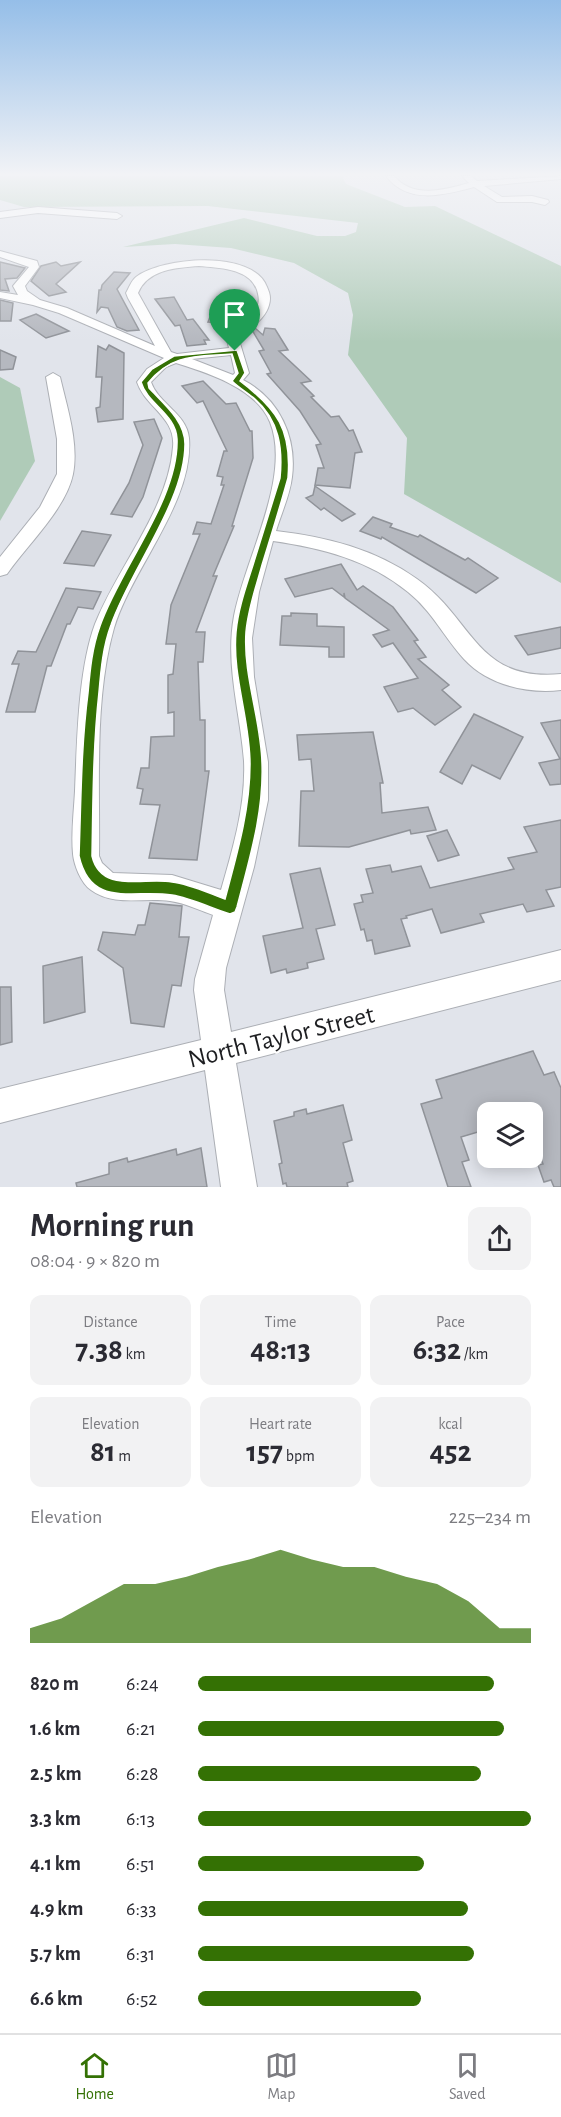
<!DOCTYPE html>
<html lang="en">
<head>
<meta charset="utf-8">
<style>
  body { margin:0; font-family:"Alegreya Sans",sans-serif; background:#f2f2f3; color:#2b2b33; height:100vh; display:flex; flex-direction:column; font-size:22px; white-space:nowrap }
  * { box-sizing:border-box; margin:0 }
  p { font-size:20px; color:#7c7c81 }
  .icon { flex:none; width:33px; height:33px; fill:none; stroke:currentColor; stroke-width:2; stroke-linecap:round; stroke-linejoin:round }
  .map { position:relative; height:1187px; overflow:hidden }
  .panel { display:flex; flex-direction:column; background:#fff; flex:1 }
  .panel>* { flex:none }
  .buttons { position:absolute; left:477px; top:1102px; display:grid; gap:12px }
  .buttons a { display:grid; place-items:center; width:66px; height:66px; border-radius:12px; background:#fff; box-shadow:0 3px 15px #0003; font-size:30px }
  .pin { position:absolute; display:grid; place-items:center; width:51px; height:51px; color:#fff; margin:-62px -26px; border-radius:50% 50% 50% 0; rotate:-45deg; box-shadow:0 0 6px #0007 }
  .pin .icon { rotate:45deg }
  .round { display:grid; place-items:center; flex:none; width:63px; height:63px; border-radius:12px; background:#f2f2f3 }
  .summary { display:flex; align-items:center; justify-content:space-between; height:102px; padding:0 30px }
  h1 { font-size:33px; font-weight:700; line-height:45px }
  .stats { display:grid; grid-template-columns:repeat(3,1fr); gap:9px; height:102px; padding:6px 30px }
  .stats div { display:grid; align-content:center; border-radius:12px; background:#f2f2f3; text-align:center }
  .stats b { font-size:30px; font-weight:700 }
  .stats small { font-size:16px; font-weight:400 }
  .stats p { font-size:16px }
  .chart { height:168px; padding:12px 30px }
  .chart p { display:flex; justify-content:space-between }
  .chart svg { width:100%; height:108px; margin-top:6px; fill:#347104; opacity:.7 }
  ul { padding:0 30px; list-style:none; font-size:20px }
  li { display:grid; grid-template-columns:96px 72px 1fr; align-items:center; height:45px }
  li i { height:15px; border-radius:8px; background:#347104 }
  .tab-bar { display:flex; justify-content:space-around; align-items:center; height:84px; border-top:2px solid #e1e1e2; background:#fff; font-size:16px; color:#7c7c81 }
  .tab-bar a { display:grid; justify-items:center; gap:3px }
  .tab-bar .active { color:#347104 }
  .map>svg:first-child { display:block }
</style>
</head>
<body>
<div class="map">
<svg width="561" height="1187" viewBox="0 0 561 1187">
  <rect width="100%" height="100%" fill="#e1e4eb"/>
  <g fill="#afcbb8">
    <polygon points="0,176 342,176 346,184 405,207 435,206 561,266 561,583 404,494 407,438 348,355 353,315 348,293 294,263 231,248 175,244 123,247 244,218 317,236 345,236 356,232 358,223 208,206 24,207 0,200"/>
    <polygon points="0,377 20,388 35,461 0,521"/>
  </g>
  <g fill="#b5b8bf" stroke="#909399" stroke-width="1.5">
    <polygon points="0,262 25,268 17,278 5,279 9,291 0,290"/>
    <polygon points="56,262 61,266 80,262 56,284 66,292 49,296 31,281 41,266"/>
    <polygon points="114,272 130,273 117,289 139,330 127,331 117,327 108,308 101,307 97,312 99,290 101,290 102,285"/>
    <polygon points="174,297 187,320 193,319 209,340 204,340 206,344 187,346 180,325 175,326 155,299"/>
    <polygon points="0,300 13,303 11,321 0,321"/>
    <polygon points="213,309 231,309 227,323 208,322"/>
    <polygon points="36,314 69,331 46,338 20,320"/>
    <polygon points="255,328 263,335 265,328 275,329 288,350 279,351 311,381 301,383 314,396 311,397 331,417 339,416 349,431 353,430 362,452 355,453 350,488 315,485 318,468 324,468 316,445 321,444 300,411 267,374 271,373 259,351 264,350 252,330"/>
    <polygon points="109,345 124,353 123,419 98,422 96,408 100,407 102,377 96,377 98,346 106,350"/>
    <polygon points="0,350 16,357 13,369 0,370"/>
    <polygon points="203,381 226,404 236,403 250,431 252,431 253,458 232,526 234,526 213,576 217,576 196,632 205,632 203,662 198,662 200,720 205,720 205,771 209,771 197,860 149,858 160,805 140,804 143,789 137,788 141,768 149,768 151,737 174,736 174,712 168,713 168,675 173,674 176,644 166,644 171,605 200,534 193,534 197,522 211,524 224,485 221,485 223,477 217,476 224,451 227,451 203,401 197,403 182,386"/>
    <polygon points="154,419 162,438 143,497 132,517 111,514 129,483 143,445 134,422"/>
    <polygon points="315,486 355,514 342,521 324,508 321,510 306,498 313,495"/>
    <polygon points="373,517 392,524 390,527 418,537 420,535 465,560 468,558 498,578 476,593 382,537 381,539 360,531"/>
    <polygon points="82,531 111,535 94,566 64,563"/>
    <polygon points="341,564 357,590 363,586 393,607 418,640 414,641 426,657 418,659 449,685 442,690 461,707 435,725 413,708 398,712 384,687 418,678 393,643 382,647 373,635 389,630 345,598 344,593 344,597 332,588 295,597 285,579"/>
    <polygon points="66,588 101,592 93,609 78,607 70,624 67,624 51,666 47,666 35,712 6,712 19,664 12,664 18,651 36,652"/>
    <polygon points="291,613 317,614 317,626 344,627 344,657 329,657 329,647 280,645 282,616 291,616"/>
    <polygon points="561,627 561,648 528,655 515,636"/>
    <polygon points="474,714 523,737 500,779 472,765 462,784 440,772"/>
    <polygon points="561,720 561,784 550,785 539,763 560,759 541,723"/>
    <polygon points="373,732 383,783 380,783 382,813 428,807 436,830 411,834 410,830 349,847 299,846 301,791 314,791 311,759 299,760 297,735"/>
    <polygon points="561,820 561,887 546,890 554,906 527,912 523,904 480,914 484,922 441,933 432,909 406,916 407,918 401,919 410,946 375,954 372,940 367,941 364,929 361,930 354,904 363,902 361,895 373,893 366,869 390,865 392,872 421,866 430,888 514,869 508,858 537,852 524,827"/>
    <polygon points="447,830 459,855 438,861 427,836"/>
    <polygon points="320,868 335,925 316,929 324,959 307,963 308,968 287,973 286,969 271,973 263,936 303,928 290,874"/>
    <polygon points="150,903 182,906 179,937 189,937 181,986 172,985 164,1027 131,1023 123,968 98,950 103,932 135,935 138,925 145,925"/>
    <polygon points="82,957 85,1012 44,1023 43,966"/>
    <polygon points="0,987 11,987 12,1042 0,1045"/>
    <polygon points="533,1051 544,1075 554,1072 561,1088 561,1187 554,1187 551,1180 544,1182 538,1165 543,1164 532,1138 532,1113 488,1113 488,1129 461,1137 469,1160 462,1162 471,1187 448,1187 421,1104 442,1098 436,1080"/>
    <polygon points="343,1105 352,1140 343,1143 353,1181 347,1183 348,1187 287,1187 286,1183 283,1184 279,1164 282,1163 274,1121 294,1116 294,1112 306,1109 307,1114"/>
    <polygon points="201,1148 207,1187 77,1187 76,1183 109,1174 109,1163 127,1158 128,1162 176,1149 177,1155"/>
  </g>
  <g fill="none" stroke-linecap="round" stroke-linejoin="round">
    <g stroke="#acafb5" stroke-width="2">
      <g id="minor">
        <path d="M 386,176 L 394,176 C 413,199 444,190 469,183 L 462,176 L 471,176 L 477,181 L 561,176 L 561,179 L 484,186 L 502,197 L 532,196 L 548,200 L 549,202 L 545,205 L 532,202 L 497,202 L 474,187 C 444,195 408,205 386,176 Z"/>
        <polygon points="38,207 117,213 122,216 117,219 38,213 0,218 0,212"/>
        <path d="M 0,251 L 37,261 L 39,267 L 25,286 L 27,291 L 40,300 L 67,308 L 155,346 L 128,298 L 126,293 C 129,288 131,281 136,277 C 162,257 253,249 267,287 C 270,294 271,298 269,305 C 265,320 249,328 239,340 L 249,373 L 243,380 C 280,399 297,438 292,477 C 290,495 281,514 276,531 C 327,537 375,549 417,579 C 474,619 475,682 561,674 L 561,690 C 527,694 488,685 464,659 C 444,637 432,611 408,592 C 369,560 322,548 273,541 L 259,592 L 252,638 L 254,677 L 268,762 L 268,800 L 254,867 L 226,968 L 224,990 L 231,1032 L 561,950 L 561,980 L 236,1063 L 257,1187 L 221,1187 L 205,1070 L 0,1123 L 0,1089 L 201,1040 L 194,990 L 195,979 L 213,915 C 199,910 185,903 170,901 C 144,897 114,907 91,890 C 81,883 74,865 73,854 C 71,833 74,811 75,791 C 77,742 78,670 95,624 C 118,566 168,510 173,447 C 176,417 145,407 137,382 L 147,369 L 164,358 L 59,313 L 33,305 L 0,298 L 0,292 L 18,295 L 13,286 L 29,267 L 0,257 ZM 199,266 C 219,268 249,268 257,290 C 259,297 260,302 256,309 C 250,321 235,328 227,340 L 229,348 L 177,354 L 171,352 L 138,293 C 148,269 176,268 199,266 ZM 231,355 L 235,373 L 233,375 L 192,359 ZM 176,363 C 208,373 256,388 270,422 C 292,477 245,558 234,616 C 225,665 240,711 244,761 C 246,805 233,848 221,890 L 172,875 L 113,873 L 102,863 L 99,856 C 100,783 94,699 114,628 C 132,568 194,502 189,438 C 187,414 158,403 151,382 L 166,367 Z"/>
        <path d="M 53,373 L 60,377 C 67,407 79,443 73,474 C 66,509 27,545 7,574 L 0,576 L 0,557 L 40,507 L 57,474 L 57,439 L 46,377 Z"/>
      </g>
    </g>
    <use href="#minor" fill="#fff" fill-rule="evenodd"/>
  </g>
  <linearGradient id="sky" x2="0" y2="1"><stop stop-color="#95bee8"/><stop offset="0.51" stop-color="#f2f3f6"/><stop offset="1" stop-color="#f2f3f6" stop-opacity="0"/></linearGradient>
  <rect width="561" height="342" fill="url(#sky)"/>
  <path fill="#347104" stroke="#fff" stroke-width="1.5" fill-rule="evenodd" d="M 237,350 L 245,373 L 240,381 C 277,409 292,430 288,478 C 280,507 271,536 262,565 C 256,587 248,609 246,632 C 243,676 261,719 262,763 C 264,813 249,860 237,907 L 235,912 L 230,914 C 211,908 191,898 172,895 C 133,889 91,909 79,856 C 81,802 81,747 88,693 C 90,670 92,648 100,626 C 120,568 179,499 177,439 C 176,414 147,404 141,382 L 152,369 L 174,356 ZM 232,354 L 238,373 L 232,381 C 239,388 248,393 255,399 C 279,420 283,448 280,478 C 271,507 262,536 253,565 C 246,587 238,609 236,632 C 232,676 250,719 250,764 C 250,810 237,854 225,899 C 208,893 190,884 172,882 C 144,877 101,894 92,856 C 93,801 93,747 99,692 C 101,669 103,646 111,625 C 130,570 185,501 185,444 C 185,421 164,404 149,388 L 148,383 C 172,353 197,357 232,354 Z"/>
  <g text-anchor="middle" stroke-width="4.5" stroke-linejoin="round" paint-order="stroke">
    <g font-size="26" fill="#1d1e21" stroke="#fff">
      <text transform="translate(281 1036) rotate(-14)" y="9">North Taylor Street</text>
    </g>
  </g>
</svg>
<div class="buttons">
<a><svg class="icon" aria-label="layers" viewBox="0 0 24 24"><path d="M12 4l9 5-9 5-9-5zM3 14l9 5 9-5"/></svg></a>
</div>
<div class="pin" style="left:235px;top:351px;background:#1e9e55"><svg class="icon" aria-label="arrive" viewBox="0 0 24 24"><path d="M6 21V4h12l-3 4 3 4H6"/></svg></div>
</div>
<section class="panel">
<div class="summary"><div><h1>Morning run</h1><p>08:04 · 9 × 820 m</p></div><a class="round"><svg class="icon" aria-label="share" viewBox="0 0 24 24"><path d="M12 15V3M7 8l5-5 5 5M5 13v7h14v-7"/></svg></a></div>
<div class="stats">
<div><p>Distance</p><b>7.38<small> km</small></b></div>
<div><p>Time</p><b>48:13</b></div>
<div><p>Pace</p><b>6:32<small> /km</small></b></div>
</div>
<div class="stats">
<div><p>Elevation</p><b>81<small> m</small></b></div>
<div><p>Heart rate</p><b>157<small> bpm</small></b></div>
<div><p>kcal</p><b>452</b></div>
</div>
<div class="chart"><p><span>Elevation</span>225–234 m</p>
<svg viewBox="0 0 160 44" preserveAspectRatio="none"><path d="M0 44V38L10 34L20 27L30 20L40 20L50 17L60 13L70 10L80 6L90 10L100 13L110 13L120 17L130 20L140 27L150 38L160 38V44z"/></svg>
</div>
<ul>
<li><b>820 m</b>6:24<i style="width:89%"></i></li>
<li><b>1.6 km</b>6:21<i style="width:92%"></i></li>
<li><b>2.5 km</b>6:28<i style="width:85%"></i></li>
<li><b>3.3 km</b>6:13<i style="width:100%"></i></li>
<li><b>4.1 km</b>6:51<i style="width:68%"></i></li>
<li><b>4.9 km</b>6:33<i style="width:81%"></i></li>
<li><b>5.7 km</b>6:31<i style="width:83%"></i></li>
<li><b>6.6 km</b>6:52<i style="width:67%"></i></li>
</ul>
</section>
<nav class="tab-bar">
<a class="active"><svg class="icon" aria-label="home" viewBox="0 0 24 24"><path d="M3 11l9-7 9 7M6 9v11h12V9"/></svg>Home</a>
<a><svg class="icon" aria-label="map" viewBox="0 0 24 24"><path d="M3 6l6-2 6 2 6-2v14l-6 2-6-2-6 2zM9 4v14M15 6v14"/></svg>Map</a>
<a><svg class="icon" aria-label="saved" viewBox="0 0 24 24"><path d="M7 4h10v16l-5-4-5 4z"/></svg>Saved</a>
</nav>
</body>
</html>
